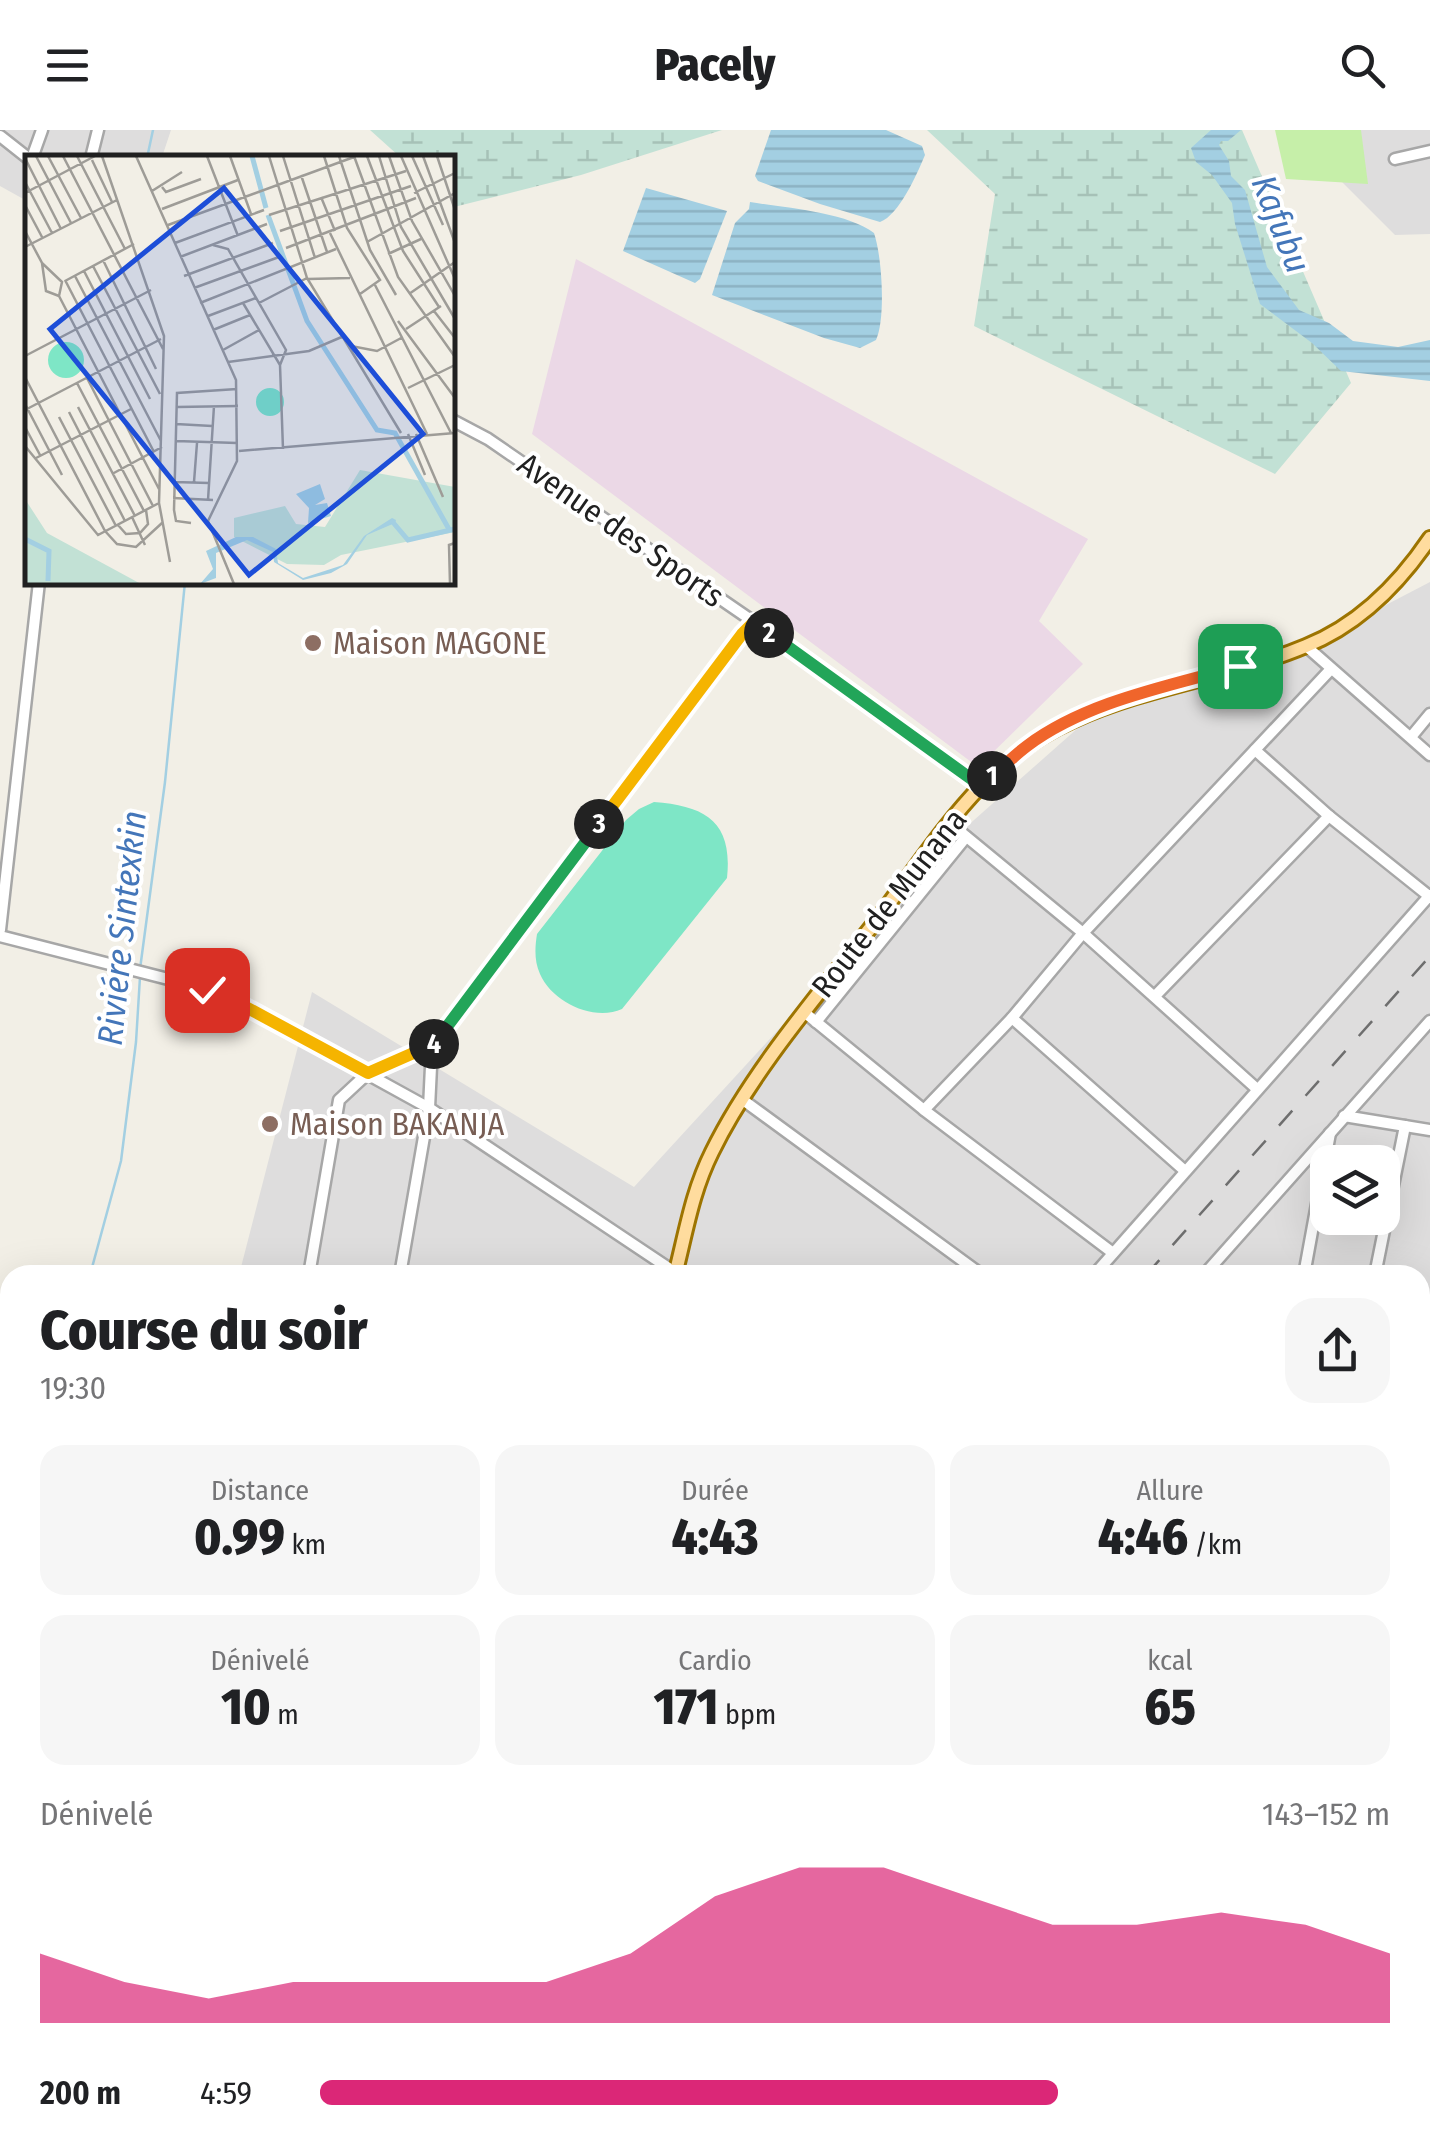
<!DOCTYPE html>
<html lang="fr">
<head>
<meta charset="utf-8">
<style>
  body { margin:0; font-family:"Fira Sans Condensed",sans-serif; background:#f6f6f6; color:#202124; height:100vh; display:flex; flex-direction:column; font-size:38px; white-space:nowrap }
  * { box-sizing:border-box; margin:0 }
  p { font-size:32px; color:#757577 }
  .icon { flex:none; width:55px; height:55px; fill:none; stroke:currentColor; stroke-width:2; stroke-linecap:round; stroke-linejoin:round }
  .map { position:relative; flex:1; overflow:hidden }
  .drawer { position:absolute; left:0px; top:1135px; width:1430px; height:888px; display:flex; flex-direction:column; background:#fff; border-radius:30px 30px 0 0; box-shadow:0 10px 40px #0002 }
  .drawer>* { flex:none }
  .controls { position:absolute; left:1310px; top:1015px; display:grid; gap:20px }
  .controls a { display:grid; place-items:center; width:90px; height:90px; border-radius:20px; background:#fff; box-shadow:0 10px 40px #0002; font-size:50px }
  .pin { position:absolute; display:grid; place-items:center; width:85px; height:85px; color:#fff; margin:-42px; border-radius:20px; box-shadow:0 5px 15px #0006 }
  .km { position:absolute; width:50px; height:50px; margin:-25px; border-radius:50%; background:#222; color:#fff; font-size:28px; line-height:50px; text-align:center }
  .round { display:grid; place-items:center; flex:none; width:105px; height:105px; border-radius:30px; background:#f6f6f6 }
  .summary { display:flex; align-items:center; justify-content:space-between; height:170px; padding:0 40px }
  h1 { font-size:55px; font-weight:800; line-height:75px }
  .stats { display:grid; grid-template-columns:repeat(3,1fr); gap:15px; height:170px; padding:10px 40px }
  .stats div { display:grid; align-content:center; border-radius:25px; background:#f6f6f6; text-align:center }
  .stats b { font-size:50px; font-weight:800 }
  .stats small { font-size:28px; font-weight:400 }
  .stats p { font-size:28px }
  .chart { height:280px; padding:20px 40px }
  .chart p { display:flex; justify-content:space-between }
  .chart svg { width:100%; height:180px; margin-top:10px; fill:#db2777; opacity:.7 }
  ul { padding:0 40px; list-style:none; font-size:32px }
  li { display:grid; grid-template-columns:160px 120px 1fr; align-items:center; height:75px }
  li i { height:25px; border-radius:12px; background:#db2777 }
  header { display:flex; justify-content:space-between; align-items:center; height:130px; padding:0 40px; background:#fff; font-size:45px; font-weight:800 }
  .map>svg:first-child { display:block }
</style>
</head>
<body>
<header><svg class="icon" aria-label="menu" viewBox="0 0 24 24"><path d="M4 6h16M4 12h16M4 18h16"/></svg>Pacely<svg class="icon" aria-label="search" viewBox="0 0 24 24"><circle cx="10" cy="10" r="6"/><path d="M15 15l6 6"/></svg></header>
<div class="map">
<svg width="1430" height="2021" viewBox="0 0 1430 2021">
  <defs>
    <pattern id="wetland-marsh" width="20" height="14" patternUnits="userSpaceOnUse" patternTransform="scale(2.5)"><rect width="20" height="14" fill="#c2e1d5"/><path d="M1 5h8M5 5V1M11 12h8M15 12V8" fill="none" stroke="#a6c1b7"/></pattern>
    <pattern id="water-rules" width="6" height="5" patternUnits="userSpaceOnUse" patternTransform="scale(2.5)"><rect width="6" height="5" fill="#a3cfe2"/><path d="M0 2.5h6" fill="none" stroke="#8cb1c2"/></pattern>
  </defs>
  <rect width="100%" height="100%" fill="#f2efe6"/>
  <g fill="#dedddd" fill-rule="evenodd">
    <polygon points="0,0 171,0 162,27 28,28 27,71 0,56"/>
    <polygon points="1322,0 1430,0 1430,104 1395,105 1336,46"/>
    <path d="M 1430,452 L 1430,2021 L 0,2021 L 0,1202 L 10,1206 L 10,2012 L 1420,2012 L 1420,1145 L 239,1145 L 312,862 L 634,1057 L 956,706 L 1096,582 L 1313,513 ZM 1328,1032 L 1382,1032 L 1382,1088 L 1328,1088 Z"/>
  </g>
  <polygon fill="#ebd8e6" points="576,129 1088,409 1039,491 1083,534 978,637 532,304"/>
  <polygon fill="#fdffe2" points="1420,1952 1430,1954 1430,2021 1288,2021 1290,2013 1420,2012"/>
  <g fill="url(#wetland-marsh)">
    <polygon points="370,0 722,0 581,45 454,77 452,28 400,27"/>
    <polygon points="927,0 1242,0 1351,253 1275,344 974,196 995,64"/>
  </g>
  <polygon fill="#c6efa9" points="1275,0 1361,0 1368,54 1286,49"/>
  <g fill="#7ee6c6">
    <path d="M 654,672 C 706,676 733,692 727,748 L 622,879 C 594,892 552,872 540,844 C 534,831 535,817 537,804 L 626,690 L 639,679 Z"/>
    <polygon points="1430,1675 1430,1919 1420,1917 1420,1679"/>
  </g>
  <g fill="url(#water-rules)">
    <path d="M 771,0 L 886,0 L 922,16 L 925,25 C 917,44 899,85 880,92 L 820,74 L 758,51 L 755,46 Z"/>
    <polygon points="1211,0 1241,0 1228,11 1221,11 1219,15 1229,31 1231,46 1245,60 1267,137 1299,180 1329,193 1353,211 1398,217 1430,210 1430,251 1341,241 1312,213 1260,174 1235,94 1232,73 1212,45 1196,32 1191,18"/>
    <polygon points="646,58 727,81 700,149 695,153 623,121"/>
    <path d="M 750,72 C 785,78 846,82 874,103 C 882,126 886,189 876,210 L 860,218 L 824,208 L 712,165 L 735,93 L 749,79 Z"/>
  </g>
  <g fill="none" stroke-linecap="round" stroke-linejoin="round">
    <g stroke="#a3cfe2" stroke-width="2.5">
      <polyline points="147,28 153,0"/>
      <polyline points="140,839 165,652 185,452"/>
      <polyline points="90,1145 121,1031 136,912 140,847"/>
      <polyline points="0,1422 10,1396"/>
    </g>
    <g stroke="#a7a7a7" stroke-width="15">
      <g id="minor">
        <polyline points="0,6 28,28"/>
        <polyline points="32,28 42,0"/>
        <polyline points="91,28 98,0"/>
        <polyline points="1395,29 1430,21"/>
        <polyline points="452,290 488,309 754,492 981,656"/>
        <polyline points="1306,516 1430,625"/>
        <polyline points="1411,607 1430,584"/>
        <polyline points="1255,620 1329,686 1429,766"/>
        <polyline points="951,694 1083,803 1257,959"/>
        <polyline points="0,800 39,452"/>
        <polyline points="0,806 180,852 231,869 429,978 676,1143"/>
        <polyline points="1155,866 1329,686"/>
        <polyline points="804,882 924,980 1113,1123"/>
        <polyline points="1012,888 1185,1041"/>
        <polyline points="816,892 966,707"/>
        <polyline points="743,970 982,1145"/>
        <polyline points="924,980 1012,888 1083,803 1331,539"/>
        <polyline points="1344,986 1430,1000"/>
        <polyline points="309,1145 339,970 368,943 432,916 754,492"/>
        <polyline points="400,1145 429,978 432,916"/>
        <polyline points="1094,1145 1430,765"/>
        <polyline points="1204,1145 1430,891"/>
        <polyline points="1304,1145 1330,1003"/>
        <polyline points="1375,1145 1405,996"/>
        <polyline points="0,1253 10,1256"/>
        <polyline points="1420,1337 1430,1287"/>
        <polyline points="0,1355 10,1359"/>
        <polyline points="4,1459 10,1461"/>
        <polyline points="0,1561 10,1564"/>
        <polyline points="1420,1627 1430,1629"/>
        <polyline points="0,1694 10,1697"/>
        <polyline points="0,1795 10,1798"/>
        <polyline points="0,1929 10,1933"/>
        <polyline points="1420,1942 1430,1944"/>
        <polyline points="259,2012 285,2021"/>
        <polyline points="28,2021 30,2012"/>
        <polyline points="701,2021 704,2012"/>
        <polyline points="834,2021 836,2012"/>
        <polyline points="915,2021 917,2012"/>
        <polyline points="984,2021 986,2012"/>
        <polyline points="1057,2021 1059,2012"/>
        <polyline points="1125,2021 1126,2012"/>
        <polyline points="1193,2021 1195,2012"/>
        <polyline points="1278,2021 1280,2012"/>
      </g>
    </g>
    <g stroke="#9d7400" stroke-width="18">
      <g id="major">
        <path d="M 675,1145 C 686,1102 692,1062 712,1022 C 752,940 823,859 879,787 C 912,743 944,694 982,655 C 1008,628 1040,605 1074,590 C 1149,556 1232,547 1306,516 C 1358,495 1399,454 1430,408"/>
        <polyline points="457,2021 460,2012"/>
      </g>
    </g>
    <use href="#minor" stroke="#fff" stroke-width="10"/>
    <use href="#major" stroke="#ffdc9e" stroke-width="12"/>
    <g stroke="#6e6e6e" stroke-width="2.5" stroke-dasharray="20 20" stroke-linecap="butt">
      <polyline points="1146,1145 1430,826"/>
      <polyline points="658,2021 660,2012"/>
    </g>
  </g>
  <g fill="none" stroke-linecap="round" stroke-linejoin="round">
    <g stroke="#fff" stroke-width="20">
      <path id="split-1" d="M 992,646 C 1004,636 1015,625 1027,616 C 1087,571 1170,556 1240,536"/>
    </g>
    <g stroke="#fff" stroke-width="20">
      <polyline id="split-2" points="769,503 981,656 992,646"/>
    </g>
    <g stroke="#fff" stroke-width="20">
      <polyline id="split-3" points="599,694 742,504 754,492 769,503"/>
    </g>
    <g stroke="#fff" stroke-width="20">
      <polyline id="split-4" points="434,914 599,694"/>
    </g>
    <g stroke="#fff" stroke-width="20">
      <polyline id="split-5" points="207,860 231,869 368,943 434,914"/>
    </g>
    <use href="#split-1" stroke="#f0652b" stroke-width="12"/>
    <use href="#split-2" stroke="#22a559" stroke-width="12"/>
    <use href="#split-3" stroke="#f5b400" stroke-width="12"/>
    <use href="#split-4" stroke="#22a559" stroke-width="12"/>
    <use href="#split-5" stroke="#f5b400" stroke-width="12"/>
  </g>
  <g fill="#8d6e63" stroke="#fff" stroke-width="4">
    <circle cx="313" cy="513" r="10"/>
    <circle cx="270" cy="994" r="10"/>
  </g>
  <g text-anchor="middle" stroke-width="8" stroke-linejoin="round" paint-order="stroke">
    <g font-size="32" fill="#202020" stroke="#fff">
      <text transform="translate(621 400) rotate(35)" y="11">Avenue des Sports</text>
      <text transform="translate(889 773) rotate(-52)" y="11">Route de Munana</text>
    </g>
    <g font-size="32" fill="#785e54" stroke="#fff" text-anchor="start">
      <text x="333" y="524">Maison MAGONE</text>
      <text x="290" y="1005">Maison BAKANJA</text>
    </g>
    <g font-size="35" font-style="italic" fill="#4476b9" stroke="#fff">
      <text transform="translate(1281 94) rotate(68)" y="12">Kafubu</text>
      <text transform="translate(122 798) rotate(-84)" y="12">Riviére Sintexkin</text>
    </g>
  </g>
  <g transform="translate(25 25)">
    <rect width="430" height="430" fill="#f2efe6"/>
    <path d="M 335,315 L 430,332 L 430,377 L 316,400 L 299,410 L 262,409 L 209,382 L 209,363 L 260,351 L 271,369 L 300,372 ZM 0,344 L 22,378 L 116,429 L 0,429 Z" fill="#c2e1d5"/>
    <path d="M23 205a18 18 0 1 1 36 0a18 18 0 1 1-36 0ZM231 247a14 14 0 1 1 28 0a14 14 0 1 1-28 0Z" fill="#7ee6c6"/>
    <path d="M 295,329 L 300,344 L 290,350 L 302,348 L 306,361 L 283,368 L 284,353 L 271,339 ZM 367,363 L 371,365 L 370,368 L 342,380 L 322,409 L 306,418 L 278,425 L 249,407 L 248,397 L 222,385 L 191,398 L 191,423 L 175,429 L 188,414 L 181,396 L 211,382 L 228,382 L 251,394 L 253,408 L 278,423 L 318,410 L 339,381 Z" fill="#a3cfe2"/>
    <path fill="none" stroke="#a3cfe2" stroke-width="5" d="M 227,1 L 241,53M 243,60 L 282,166 L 352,275 L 370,278 L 425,376M 366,365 L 383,385 L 430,374M 0,384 L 24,396 L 23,426"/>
    <path fill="none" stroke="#9e9c97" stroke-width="2.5" d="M 11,1 L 46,68M 23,1 L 56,63M 38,1 L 138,194M 52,1 L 100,94M 77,1 L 139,181 L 134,348 L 145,407M 111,1 L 211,225 L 212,306 L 183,366 L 209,429M 182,1 L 213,81M 205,1 L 226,59M 244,1 L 282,123 L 376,278M 258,1 L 290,103M 299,1 L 322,73 L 355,125 L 335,139M 314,1 L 345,95 L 371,140M 329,1 L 373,122 L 430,202M 342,1 L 378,96 L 414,152M 354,1 L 376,72 L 430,164M 364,1 L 387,66 L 430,141M 376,1 L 430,124M 387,1 L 418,70M 398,1 L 430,88M 412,1 L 430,55M 0,3 L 36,74M 67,5 L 87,47M 276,20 L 302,97M 0,27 L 27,78M 137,32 L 141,37 L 176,24M 127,36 L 157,17M 0,38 L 70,1M 389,38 L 430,18M 296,42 L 310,76M 0,50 L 17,82M 137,54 L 213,25M 244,60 L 381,16M 143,70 L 329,2M 0,76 L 17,108 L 21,136 L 34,141M 255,76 L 386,31M 305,78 L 402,279M 342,87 L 430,38M 150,88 L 239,55M 188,90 L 203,94 L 261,195 L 255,210 L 258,294M 0,92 L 92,45M 261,93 L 391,43M 363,99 L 396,84M 155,102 L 242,69M 78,105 L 131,214M 17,108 L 37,127 L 34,141M 68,111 L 135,239M 59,116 L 125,244M 50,121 L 136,286M 159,121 L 248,88M 283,124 L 325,123M 40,125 L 129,297M 40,126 L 109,89M 350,130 L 426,278M 169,133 L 254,102M 384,139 L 430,107M 34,141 L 134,334M 175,148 L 311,94M 218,148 L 255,210M 234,148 L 282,123M 409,156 L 430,183M 183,161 L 231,143M 373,166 L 430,243M 381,174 L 416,151M 188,175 L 225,160M 326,191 L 352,196 L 378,182M 198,195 L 234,175M 0,201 L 126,135M 203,207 L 284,196 L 319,181M 0,222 L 80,376M 62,223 L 128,351M 52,228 L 119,356M 383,233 L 430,210M 0,249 L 37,320M 53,252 L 110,361M 152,252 L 213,251M 0,255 L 136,184M 44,257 L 100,366M 34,262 L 91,371M 151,269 L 187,271M 0,272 L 15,300M 383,279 L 400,320M 391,279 L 418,342M 151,286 L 212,288M 0,291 L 73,380 L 134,348M 214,296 L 430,278M 11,303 L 106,254M 87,319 L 137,292M 149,327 L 184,328M 169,327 L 172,288M 148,343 L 188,345M 183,345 L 189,251M 107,362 L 120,390M 166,368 L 151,366 L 149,355 L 152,238 L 212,234M 93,370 L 101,379 L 115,378 L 123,369 L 121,355M 80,376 L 92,389 L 111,392 L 137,368M 425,429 L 424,390 L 430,388"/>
    <path fill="#1d4ed8" fill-opacity="0.15" stroke="#1d4ed8" stroke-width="5" d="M 199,33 L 398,279 L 224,420 L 25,174 Z"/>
    <rect width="430" height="430" fill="none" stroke="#202020" stroke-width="5"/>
  </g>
</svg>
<div class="controls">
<a><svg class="icon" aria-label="layers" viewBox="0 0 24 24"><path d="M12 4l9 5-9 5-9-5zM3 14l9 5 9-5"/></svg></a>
</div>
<div class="pin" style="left:1240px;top:536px;background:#1e9e55"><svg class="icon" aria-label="arrive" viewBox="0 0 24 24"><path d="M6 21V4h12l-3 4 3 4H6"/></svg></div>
<div class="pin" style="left:207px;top:860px;background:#d93025"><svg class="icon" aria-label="check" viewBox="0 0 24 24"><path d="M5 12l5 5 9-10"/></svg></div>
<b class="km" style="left:992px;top:646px">1</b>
<b class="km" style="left:769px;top:503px">2</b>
<b class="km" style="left:599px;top:694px">3</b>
<b class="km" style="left:434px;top:914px">4</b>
<section class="drawer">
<div class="summary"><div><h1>Course du soir</h1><p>19:30</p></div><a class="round"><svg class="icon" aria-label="share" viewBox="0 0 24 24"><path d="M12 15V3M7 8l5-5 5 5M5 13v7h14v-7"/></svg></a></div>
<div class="stats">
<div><p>Distance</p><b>0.99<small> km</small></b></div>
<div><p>Durée</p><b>4:43</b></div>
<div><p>Allure</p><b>4:46<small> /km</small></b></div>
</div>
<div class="stats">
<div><p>Dénivelé</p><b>10<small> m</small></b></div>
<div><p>Cardio</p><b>171<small> bpm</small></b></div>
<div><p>kcal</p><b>65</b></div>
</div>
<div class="chart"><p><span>Dénivelé</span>143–152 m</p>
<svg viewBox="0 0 160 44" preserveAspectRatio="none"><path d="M0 44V27L10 34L20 38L30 34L40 34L50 34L60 34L70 27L80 13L90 6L100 6L110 13L120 20L130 20L140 17L150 20L160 27V44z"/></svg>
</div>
<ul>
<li><b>200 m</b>4:59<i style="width:69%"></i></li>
</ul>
</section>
</div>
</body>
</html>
